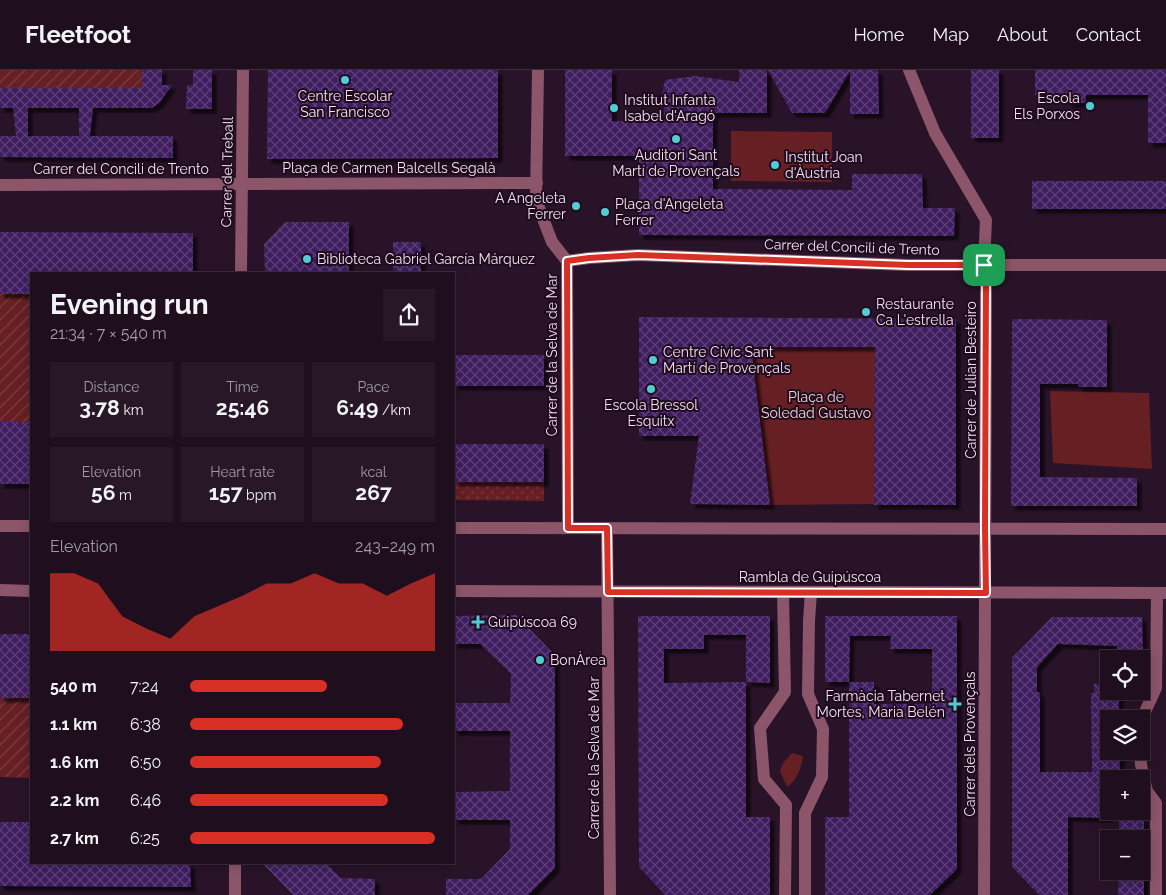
<!DOCTYPE html>
<html lang="en">
<head>
<meta charset="utf-8">
<style>
  body { margin:0; font-family:Raleway,sans-serif; background:#271727; color:#f1f3f6; height:100vh; display:flex; flex-direction:column; font-size:19px; white-space:nowrap }
  * { box-sizing:border-box; margin:0 }
  p { font-size:16px; color:#a19ca4 }
  .icon { flex:none; width:28px; height:28px; fill:none; stroke:currentColor; stroke-width:2; stroke-linecap:round; stroke-linejoin:round }
  .map { position:relative; flex:1; overflow:hidden }
  .drawer { position:absolute; left:30px; top:202px; width:425px; height:592px; display:flex; flex-direction:column; background:#1f0e1e; border-radius:0px; box-shadow:0 2px 12px #0003,0 0 0 1px #3c2e3c }
  .drawer>* { flex:none }
  .tools { position:absolute; left:1100px; top:580px; display:grid; gap:10px }
  .tools a { display:grid; place-items:center; width:50px; height:50px; border-radius:0px; background:#1f0e1e; box-shadow:0 2px 12px #0003,0 0 0 1px #3c2e3c; font-size:25px }
  .pin { position:absolute; display:grid; place-items:center; width:42px; height:42px; color:#fff; margin:-21px; border-radius:10px; box-shadow:0 2px 8px #0006 }
  .round { display:grid; place-items:center; flex:none; width:52px; height:52px; border-radius:0px; background:#271727 }
  .overview { display:flex; align-items:center; justify-content:space-between; height:85px; padding:0 20px }
  h1 { font-size:28px; font-weight:700; line-height:38px }
  .stats { display:grid; grid-template-columns:repeat(3,1fr); gap:8px; height:85px; padding:5px 20px }
  .stats div { display:grid; align-content:center; border-radius:0px; background:#271727; text-align:center }
  .stats b { font-size:21px; font-weight:700 }
  .stats small { font-size:14px; font-weight:400 }
  .stats p { font-size:14px }
  .chart { height:140px; padding:10px 20px }
  .chart p { display:flex; justify-content:space-between }
  .chart svg { width:100%; height:90px; margin-top:5px; fill:#d93025; opacity:.7 }
  ul { padding:0 20px; list-style:none; font-size:16px }
  li { display:grid; grid-template-columns:80px 60px 1fr; align-items:center; height:38px }
  li i { height:12px; border-radius:6px; background:#d93025 }
  header { display:flex; align-items:center; gap:30px; box-sizing:border-box; height:70px; padding:0 25px; background:#1f0e1e; border-bottom:1px solid #3c2e3c }
  header strong { font-size:24px }
  nav { display:flex; gap:28px; margin-inline-start:auto; font-size:18px }
  .map>svg:first-child { display:block }
</style>
</head>
<body>
<header>
<strong>Fleetfoot</strong>
<nav><a>Home</a><a>Map</a><a>About</a><a>Contact</a></nav>
</header>
<div class="map">
<svg width="1166" height="825" viewBox="0 0 1166 825">
  <defs>
    <pattern id="grass-dots" width="8" height="8" patternUnits="userSpaceOnUse" patternTransform="scale(1.25)"><rect width="8" height="8" fill="#661f22"/><path d="M2 2h.1M6 6h.1" fill="none" stroke="#7c3f42" stroke-width="1.8" stroke-linecap="round"/></pattern>
    <pattern id="garden-furrows" width="10" height="10" patternUnits="userSpaceOnUse" patternTransform="scale(1.25)"><rect width="10" height="10" fill="#661f22"/><path d="M-1 1l2-2M0 10L10 0M9 11l2-2" fill="none" stroke="#7c3f42"/></pattern>
    <pattern id="building-cross-hatch" width="8" height="8" patternUnits="userSpaceOnUse" patternTransform="scale(1.25)"><rect width="8" height="8" fill="#411f60"/><path d="M0 0l8 8M0 8l8-8" fill="none" stroke="#5d3f77"/></pattern>
    <filter id="shadow"><feDropShadow dx="4.5" dy="4.5" stdDeviation="1" flood-color="#0009"/></filter>
  </defs>
  <rect width="100%" height="100%" fill="#291328"/>
  <polygon fill="url(#grass-dots)" points="454,412 544,412 544,431 454,430"/>
  <g fill="#661f22">
    <polygon points="731,61 832,62 832,112 731,111"/>
    <polygon points="708,277 875,277 874,434 770,435 753,294 752,284 708,284"/>
    <polygon points="1050,321 1149,323 1152,399 1053,393"/>
    <path d="M 792,683 L 803,686 C 801,698 798,709 787,717 L 780,701 L 783,693 Z"/>
  </g>
  <g fill="url(#garden-furrows)">
    <rect x="0" y="0" width="142" height="18"/>
    <rect x="0" y="224" width="31" height="128"/>
    <polygon points="0,628 31,628 31,708 0,707"/>
  </g>
  <g fill="url(#building-cross-hatch)" fill-rule="evenodd" filter="url(#shadow)">
    <path d="M 142,0 L 162,0 L 162,15 L 172,15 L 159,33 L 152,38 L 93,38 L 90,66 L 173,66 L 173,88 L 0,87 L 0,66 L 16,66 L 13,38 L 0,38 L 0,18 L 142,18 ZM 28,38 L 79,38 L 79,66 L 28,66 Z"/>
    <polygon points="193,0 212,0 212,39 186,39 187,15 193,15"/>
    <polygon points="268,0 498,0 498,88 267,89"/>
    <polygon points="565,0 612,0 612,51 664,52 664,32 662,24 665,10 695,6 739,12 739,0 767,0 767,43 713,43 713,119 852,120 852,104 922,104 923,138 955,138 954,166 639,165 639,86 565,86"/>
    <polygon points="768,0 878,0 879,44 850,44 850,1 825,43 792,43"/>
    <rect x="971" y="0" width="28" height="68"/>
    <polygon points="1035,0 1166,0 1166,73 1148,73 1148,25 1086,25 1086,33 1068,33 1069,25 1035,25"/>
    <rect x="1032" y="111" width="134" height="28"/>
    <polygon points="285,152 349,152 349,204 265,204 264,174"/>
    <polygon points="0,162 193,163 193,204 31,204 31,224 0,224"/>
    <rect x="393" y="172" width="28" height="32"/>
    <polygon points="639,247 956,249 956,435 874,435 875,277 752,277 753,294 770,435 690,434 699,366 639,366"/>
    <polygon points="1012,249 1107,250 1107,317 1078,317 1078,314 1040,314 1040,407 1137,408 1137,436 1011,436"/>
    <rect x="454" y="285" width="90" height="31"/>
    <rect x="0" y="352" width="31" height="62"/>
    <rect x="454" y="374" width="90" height="38"/>
    <polygon points="516,545 555,585 555,798 528,825 446,825 446,809 481,809 510,779 510,750 454,750 454,722 510,721 510,661 454,661 454,633 510,633 511,604 480,574 454,574 454,546"/>
    <path d="M 638,546 L 770,546 L 770,613 L 746,612 L 746,747 L 770,747 L 770,825 L 665,825 L 639,797 ZM 704,565 L 746,565 L 746,612 L 664,613 L 664,579 L 704,579 Z"/>
    <path d="M 825,546 L 957,546 L 957,797 L 956,800 L 930,825 L 825,825 L 825,747 L 849,747 L 849,612 L 825,612 ZM 850,566 L 891,566 L 890,579 L 932,579 L 932,634 L 874,634 L 874,612 L 849,612 Z"/>
    <polygon points="1052,547 1142,547 1143,589 1118,589 1117,576 1058,574 1037,597 1037,622 1040,622 1040,702 1092,702 1091,623 1094,623 1094,614 1109,614 1109,621 1119,621 1119,649 1109,649 1109,681 1120,681 1120,709 1109,709 1109,748 1068,747 1068,825 1039,825 1014,799 1012,796 1012,588"/>
    <rect x="0" y="564" width="31" height="64"/>
    <rect x="1119" y="748" width="25" height="21"/>
    <polygon points="0,752 31,752 31,794 190,794 191,817 0,816"/>
    <polygon points="263,794 327,794 341,808 375,809 375,825 293,825"/>
    <polygon points="1119,801 1144,801 1144,825 1118,825"/>
  </g>
  <g fill="none" stroke-linecap="round" stroke-linejoin="round">
    <g stroke="#8c556a" stroke-width="12">
      <polyline points="538,0 536,130 552,172 567,191 568,458"/>
      <path d="M 909,0 L 935,63 L 986,150 L 984,195 L 986,208 C 986,413 985,619 984,825"/>
      <polyline points="0,115 537,113"/>
      <polyline points="567,191 589,188 638,185 908,195 1166,195"/>
      <polyline points="241,204 243,0"/>
      <polyline points="0,456 31,456"/>
      <polyline points="454,458 1166,459"/>
      <polyline points="607,458 610,825"/>
      <polyline points="0,520 31,521"/>
      <polyline points="454,521 1166,523"/>
      <polyline points="783,522 785,622 760,658 764,709 786,735 785,825"/>
      <polyline points="1141,659 1144,644 1156,618 1157,523"/>
      <polyline points="1140,681 1141,695 1147,721 1156,733 1156,825"/>
      <polyline points="235,825 235,794"/>
      <polyline points="805,825 805,743 822,707 823,659 808,624 809,551 811,522"/>
    </g>
  </g>
  <g fill="none" stroke-linecap="round" stroke-linejoin="round">
    <g stroke="#fff" stroke-width="10">
      <polygon id="route" points="638,185 908,195 984,195 986,208 985,459 986,523 608,522 607,458 568,458 567,191 589,188"/>
    </g>
    <use href="#route" stroke="#d93025" stroke-width="6"/>
  </g>
  <g fill="#51ccd4" stroke="#1f0a1e" stroke-width="2">
    <circle cx="345" cy="10" r="5"/>
    <circle cx="1090" cy="36" r="5"/>
    <circle cx="614" cy="38" r="5"/>
    <circle cx="676" cy="69" r="5"/>
    <circle cx="775" cy="95" r="5"/>
    <circle cx="576" cy="136" r="5"/>
    <circle cx="605" cy="142" r="5"/>
    <circle cx="307" cy="189" r="5"/>
    <circle cx="866" cy="242" r="5"/>
    <circle cx="653" cy="290" r="5"/>
    <circle cx="651" cy="319" r="5"/>
    <path d="M475.5 544.5h5v5h5v5h-5v5h-5v-5h-5v-5h5z"/>
    <circle cx="540" cy="590" r="5"/>
    <path d="M952.5 626.5h5v5h5v5h-5v5h-5v-5h-5v-5h5z"/>
  </g>
  <g text-anchor="middle" stroke-width="4" stroke-linejoin="round" paint-order="stroke">
    <g font-size="14" fill="#f2e2f0" stroke="#1f0a1e" text-anchor="start">
      <text x="345" y="31" text-anchor="middle">Centre Escolar<tspan x="345" dy="16">San Francisco</tspan></text>
      <text x="1080" y="33" text-anchor="end">Escola<tspan x="1080" dy="16">Els Porxos</tspan></text>
      <text x="624" y="35">Institut Infanta<tspan x="624" dy="16">Isabel d'Aragó</tspan></text>
      <text x="676" y="90" text-anchor="middle">Auditori Sant<tspan x="676" dy="16">Martí de Provençals</tspan></text>
      <text x="785" y="92">Institut Joan<tspan x="785" dy="16">d'Àustria</tspan></text>
      <text x="566" y="133" text-anchor="end">A Angeleta<tspan x="566" dy="16">Ferrer</tspan></text>
      <text x="615" y="139">Plaça d'Angeleta<tspan x="615" dy="16">Ferrer</tspan></text>
      <text x="317" y="194">Biblioteca Gabriel García Márquez</text>
      <text x="876" y="239">Restaurante<tspan x="876" dy="16">Ca L'estrella</tspan></text>
      <text x="663" y="287">Centre Cívic Sant<tspan x="663" dy="16">Martí de Provençals</tspan></text>
      <text x="651" y="340" text-anchor="middle">Escola Bressol<tspan x="651" dy="16">Esquitx</tspan></text>
      <text x="488" y="557">Guipúscoa 69</text>
      <text x="550" y="595">BonÀrea</text>
      <text x="945" y="631" text-anchor="end">Farmàcia Tabernet<tspan x="945" dy="16">Mortes, Maria Belén</tspan></text>
    </g>
    <g font-size="14" fill="#f2e2f0" stroke="#1f0a1e">
      <text x="389" y="103">Plaça de Carmen Balcells Segalà</text>
      <text x="121" y="104">Carrer del Concili de Trento</text>
      <text transform="translate(227 102) rotate(-89)" y="5">Carrer del Treball</text>
      <text transform="translate(852 177) rotate(2)" y="5">Carrer del Concili de Trento</text>
      <text transform="translate(552 285) rotate(-90)" y="5">Carrer de la Selva de Mar</text>
      <text transform="translate(971 310) rotate(-90)" y="5">Carrer de Julian Besteiro</text>
      <text x="810" y="512">Rambla de Guipúscoa</text>
      <text transform="translate(970 674) rotate(-90)" y="5">Carrer dels Provençals</text>
      <text transform="translate(594 688) rotate(-90)" y="5">Carrer de la Selva de Mar</text>
    </g>
    <g font-size="14" fill="#eed5d3" stroke="#1f0a1e">
      <text x="816" y="332">Plaça de<tspan x="816" dy="16">Soledad Gustavo</tspan></text>
    </g>
  </g>
</svg>
<div class="tools">
<a><svg class="icon" aria-label="locate" viewBox="0 0 24 24"><circle cx="12" cy="12" r="6"/><path d="M12 2v4M12 18v4M2 12h4M18 12h4"/></svg></a>
<a><svg class="icon" aria-label="layers" viewBox="0 0 24 24"><path d="M12 4l9 5-9 5-9-5zM3 14l9 5 9-5"/></svg></a>
<a>+</a>
<a>−</a>
</div>
<div class="pin" style="left:984px;top:195px;background:#1e9e55"><svg class="icon" aria-label="arrive" viewBox="0 0 24 24"><path d="M6 21V4h12l-3 4 3 4H6"/></svg></div>
<section class="drawer">
<div class="overview"><div><h1>Evening run</h1><p>21:34 · 7 × 540 m</p></div><a class="round"><svg class="icon" aria-label="share" viewBox="0 0 24 24"><path d="M12 15V3M7 8l5-5 5 5M5 13v7h14v-7"/></svg></a></div>
<div class="stats">
<div><p>Distance</p><b>3.78<small> km</small></b></div>
<div><p>Time</p><b>25:46</b></div>
<div><p>Pace</p><b>6:49<small> /km</small></b></div>
</div>
<div class="stats">
<div><p>Elevation</p><b>56<small> m</small></b></div>
<div><p>Heart rate</p><b>157<small> bpm</small></b></div>
<div><p>kcal</p><b>267</b></div>
</div>
<div class="chart"><p><span>Elevation</span>243–249 m</p>
<svg viewBox="0 0 160 44" preserveAspectRatio="none"><path d="M0 44V6L10 6L20 11L30 27L40 33L50 38L60 27L70 22L80 17L90 11L100 11L110 6L120 11L130 11L140 17L150 11L160 6V44z"/></svg>
</div>
<ul>
<li><b>540 m</b>7:24<i style="width:56%"></i></li>
<li><b>1.1 km</b>6:38<i style="width:87%"></i></li>
<li><b>1.6 km</b>6:50<i style="width:78%"></i></li>
<li><b>2.2 km</b>6:46<i style="width:81%"></i></li>
<li><b>2.7 km</b>6:25<i style="width:100%"></i></li>
</ul>
</section>
</div>
</body>
</html>
